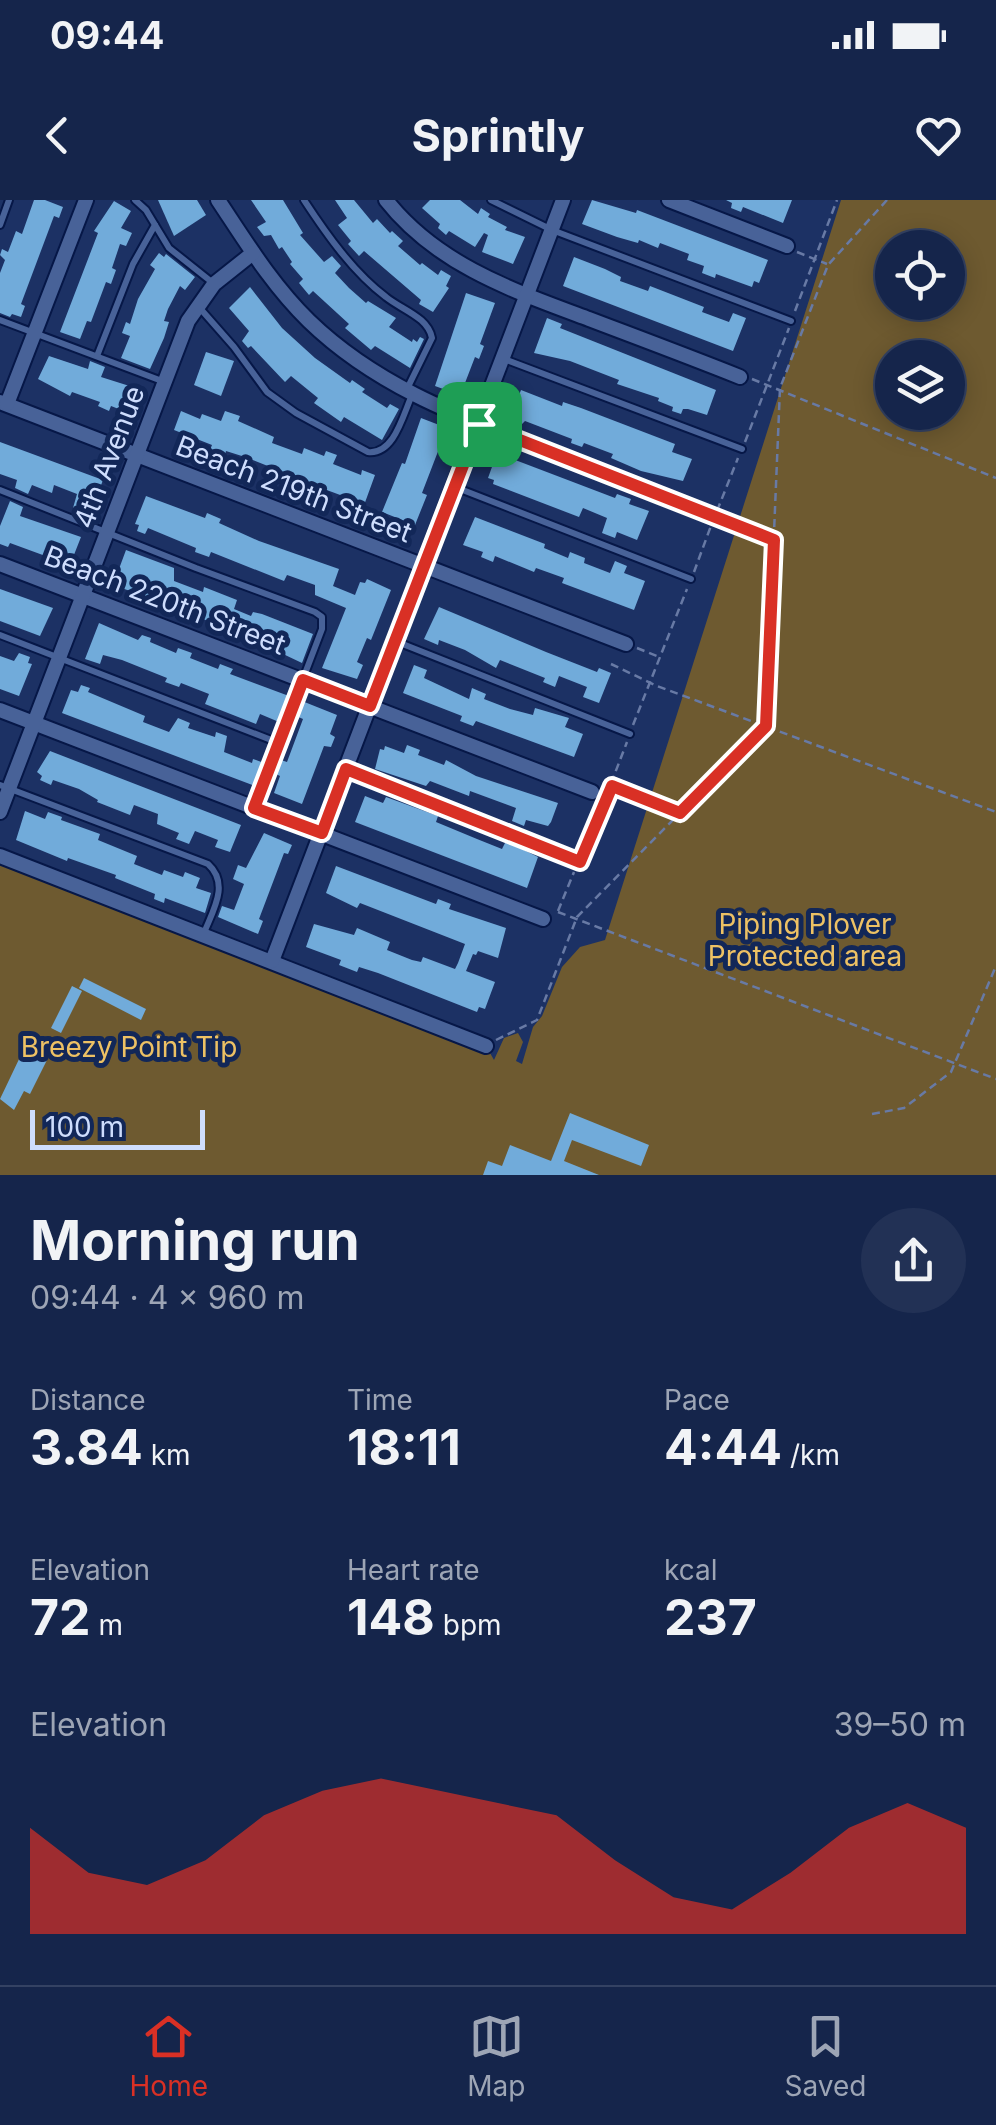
<!DOCTYPE html>
<html lang="en">
<head>
<meta charset="utf-8">
<style>
  body { margin:0; font-family:Inter,sans-serif; background:#223155; color:#f1f3f6; height:100vh; display:flex; flex-direction:column; font-size:38px; white-space:nowrap }
  * { box-sizing:border-box; margin:0 }
  p { font-size:32px; color:#9da5b5 }
  .icon { flex:none; width:55px; height:55px; fill:none; stroke:currentColor; stroke-width:2; stroke-linecap:round; stroke-linejoin:round }
  .map { position:relative; height:975px; overflow:hidden }
  .side { display:flex; flex-direction:column; background:#15254b; flex:1 }
  .side>* { flex:none }
  .tools { position:absolute; left:875px; top:30px; display:grid; gap:20px }
  .tools a { display:grid; place-items:center; width:90px; height:90px; border-radius:50%; background:#15254b; box-shadow:0 5px 25px #0003,0 0 0 2px #344263; font-size:50px }
  .scale { position:absolute; left:30px; bottom:25px; width:175px; box-sizing:border-box; padding-left:10px; border:5px solid #ceddfd; border-top:0; font-size:28px; line-height:35px; white-space:nowrap; color:#ceddfd; -webkit-text-stroke:8px #122758; paint-order:stroke }
  .pin { position:absolute; display:grid; place-items:center; width:85px; height:85px; color:#fff; margin:-42px; border-radius:20px; box-shadow:0 5px 15px #0006 }
  .round { display:grid; place-items:center; flex:none; width:105px; height:105px; border-radius:52px; background:#223155 }
  .headline { display:flex; align-items:center; justify-content:space-between; height:170px; padding:0 30px }
  h1 { font-size:55px; font-weight:700; line-height:75px }
  .figures { display:grid; grid-template-columns:repeat(3,1fr); gap:15px; height:170px; padding:10px 30px }
  .figures div { display:grid; align-content:center }
  .figures b { font-size:50px; font-weight:700 }
  .figures small { font-size:28px; font-weight:400 }
  .figures p { font-size:28px }
  .chart { height:280px; padding:20px 30px }
  .chart p { display:flex; justify-content:space-between }
  .chart svg { width:100%; height:180px; margin-top:10px; fill:#d93025; opacity:.7 }
  .status { display:flex; justify-content:space-between; align-items:center; height:70px; padding:0 50px; background:#15254b; direction:ltr }
  .status svg { height:28px; fill:currentColor }
  header { display:flex; justify-content:space-between; align-items:center; height:130px; padding:0 30px; background:#15254b; font-size:45px; font-weight:700 }
  .tabs { display:flex; justify-content:space-around; align-items:center; height:140px; border-top:2px solid #344263; background:#15254b; font-size:28px; color:#9da5b5 }
  .tabs a { display:grid; justify-items:center; gap:5px }
  .tabs .selected { color:#d93025 }
  .map>svg:first-child { display:block }
</style>
</head>
<body>
<div class="status"><b>09:44</b><svg viewBox="0 0 49 12"><path d="M0 12V9h3v3zM5 12V6h3v6zM10 12V3h3v9zM15 12V0h3v12zM26 1h20v11H26zM47 4h2v5h-2z"/></svg></div>
<header><svg class="icon" aria-label="back" viewBox="0 0 24 24"><path d="M15 5l-7 7 7 7"/></svg>Sprintly<svg class="icon" aria-label="heart" viewBox="0 0 24 24"><path d="M12 20l-8-8c-3-5 5-10 8-4 3-6 11-1 8 4z"/></svg></header>
<div class="map">
<svg width="996" height="975" viewBox="0 0 996 975">
  <rect width="100%" height="100%" fill="#1c3164"/>
  <path fill="#6e5a30" fill-rule="evenodd" d="M 841,0 L 996,0 L 996,975 L 0,975 L 0,657 L 486,846 L 494,860 L 504,838 L 518,833 L 523,842 L 516,861 L 522,864 L 533,827 L 542,816 L 562,767 L 580,747 L 605,740 ZM 892,48 L 948,48 L 948,102 L 892,102 ZM 892,158 L 948,158 L 948,212 L 892,212 Z"/>
  <g fill="#71abda">
    <polygon points="34,0 45,0 63,7 59,18 54,16 21,104 25,106 21,117 12,114 10,117 0,113 0,73 5,60 0,55 2,49 8,52 16,31 22,34"/>
    <polygon points="158,0 197,0 206,15 174,36"/>
    <polygon points="251,0 283,0 303,33 300,35 324,62 332,56 341,66 335,73 349,88 366,103 368,101 396,118 389,127 412,142 413,139 417,142 420,137 424,139 410,168 375,146 371,150 345,128 349,124 313,91 309,95 299,83 303,79 290,64 292,62 282,47 279,49 271,35 264,36 257,27 266,22"/>
    <polygon points="335,0 354,0 373,23 377,19 390,33 392,31 403,41 398,46 420,65 422,63 438,75 441,70 451,76 446,86 449,88 433,112 419,104 421,100 364,51 359,56 348,44 351,41 338,25 347,18"/>
    <polygon points="430,0 460,0 478,14 481,8 490,14 488,17 507,27 505,30 525,37 513,64 482,52 488,35 484,33 475,47 449,31 446,35 438,28 440,24 422,8"/>
    <polygon points="592,0 636,13 637,10 768,60 759,83 754,81 752,87 716,74 715,78 702,73 704,66 687,60 689,54 660,43 658,48 639,40 638,43 617,37 582,24"/>
    <polygon points="726,0 792,0 783,23 743,7 741,12 731,8 732,3"/>
    <polygon points="114,1 131,11 121,28 132,33 126,46 120,44 112,68 116,70 111,84 106,82 91,122 87,121 80,139 60,132 98,33 94,31"/>
    <polygon points="159,53 164,57 166,54 195,77 185,90 180,86 168,109 164,121 169,122 164,138 150,169 121,158 130,136 122,133 126,122 130,124 138,99 155,69 150,65"/>
    <polygon points="574,57 605,69 621,77 620,81 648,91 650,86 704,107 702,112 729,122 733,113 746,118 733,151 563,86"/>
    <polygon points="250,87 282,128 315,158 350,183 352,180 365,189 362,192 387,208 390,204 399,209 382,240 344,217 341,222 314,203 318,198 291,176 285,182 251,146 248,148 242,141 249,131 229,108"/>
    <polygon points="466,93 495,103 480,144 484,146 479,159 475,157 465,183 469,185 465,197 435,186"/>
    <polygon points="547,118 562,124 560,128 716,190 707,215 688,209 683,209 681,214 672,211 673,207 658,201 659,198 617,184 619,180 570,161 534,153"/>
    <polygon points="206,152 234,161 221,196 194,185"/>
    <polygon points="49,156 88,169 90,161 105,167 101,177 139,189 129,213 111,206 109,211 98,206 100,202 72,192 70,196 38,179"/>
    <polygon points="521,190 562,206 563,202 581,208 675,244 672,252 692,259 683,281 641,271 611,258 613,254 584,243 582,247 571,243 572,239 525,221 522,224 510,219"/>
    <polygon points="181,211 200,219 202,214 221,221 225,211 240,216 238,221 274,237 272,243 302,254 304,248 324,256 326,251 337,255 333,264 361,275 362,270 375,275 363,308 350,303 351,299 324,289 322,293 311,289 313,284 245,257 226,251 225,255 210,250 212,245 174,230"/>
    <polygon points="421,218 447,228 422,293 427,295 415,325 382,312 402,263 405,264"/>
    <polygon points="0,242 103,280 90,315 73,308 77,294 54,285 52,293 32,285 28,294 15,288 17,280 0,274"/>
    <polygon points="497,253 615,298 617,294 631,299 629,304 649,311 637,340 617,332 615,338 602,333 607,318 583,308 579,317 493,284 494,280 488,278"/>
    <polygon points="146,296 205,318 207,313 221,319 219,323 259,341 339,369 333,386 355,395 360,382 365,383 367,379 391,390 371,440 367,438 357,462 363,465 357,479 322,468 346,408 315,395 315,385 290,376 287,375 284,381 211,352 209,357 195,352 196,348 148,328 145,334 137,331 139,325 135,324"/>
    <polygon points="10,301 23,307 20,316 81,337 70,365 10,343 8,347 0,344 0,326"/>
    <polygon points="475,317 545,344 544,348 568,358 570,352 585,358 584,363 610,373 615,361 627,366 624,373 645,381 634,410 562,383 564,378 536,368 534,372 495,356 493,362 481,357 483,352 463,345"/>
    <polygon points="126,350 174,368 174,381 203,392 204,387 237,400 234,409 251,416 253,412 262,414 313,434 302,463 245,436 225,428 223,433 211,428 213,423 173,407 146,397 144,402 128,396 130,391 113,385"/>
    <polygon points="0,389 53,408 40,436 0,421"/>
    <polygon points="439,407 546,452 597,472 599,468 611,473 599,503 583,497 587,487 559,476 555,487 543,482 545,478 500,460 496,468 465,450 439,440 438,445 424,439"/>
    <polygon points="99,423 138,440 142,435 151,438 150,442 176,453 178,448 192,453 190,458 218,469 220,464 233,469 230,474 289,496 279,522 260,514 256,524 205,504 209,494 181,483 179,487 165,482 167,478 122,460 103,455 100,464 85,459"/>
    <polygon points="19,453 30,457 28,463 32,464 19,496 0,489 0,456 14,461"/>
    <polygon points="414,465 427,470 424,478 469,499 472,488 486,494 484,499 510,509 533,515 535,508 569,518 565,527 583,534 574,557 476,521 473,526 460,521 462,516 403,493"/>
    <polygon points="81,485 90,488 88,492 145,516 143,522 169,532 178,518 190,523 188,528 215,537 216,532 227,536 224,552 252,563 253,559 264,563 255,586 62,513 71,490 78,492"/>
    <polygon points="302,501 337,515 330,534 335,537 331,547 324,546 302,604 274,593 280,576 276,574 281,560 287,562 303,519 296,516"/>
    <polygon points="407,545 420,550 418,555 444,565 446,560 476,576 558,603 551,622 548,626 526,620 524,626 512,621 516,608 470,591 469,596 430,581 426,586 375,569 380,549 384,550 385,546 404,553"/>
    <polygon points="50,551 241,625 230,652 215,647 218,640 195,631 189,644 176,639 179,633 157,624 158,614 134,605 130,615 97,602 98,600 79,589 53,580 51,585 40,580 42,576 37,572"/>
    <polygon points="365,596 383,603 386,597 438,616 436,622 477,639 502,649 506,641 538,657 527,688 355,622"/>
    <polygon points="25,611 45,619 48,612 62,617 61,620 100,634 98,640 137,656 134,664 162,675 164,670 183,677 185,672 200,678 196,688 211,693 205,713 165,698 164,703 154,699 155,694 115,678 116,675 68,658 67,661 16,640"/>
    <polygon points="264,633 292,645 288,654 284,653 259,719 263,721 258,734 218,717 222,706 234,710 244,684 233,679 238,665 246,668"/>
    <polygon points="336,666 436,704 438,699 451,704 449,709 506,728 498,758 478,751 476,755 473,754 466,771 495,782 485,809 479,807 477,812 378,773 359,767 357,772 339,765 341,760 306,747 314,724 354,735 357,728 390,742 387,750 412,760 421,762 423,757 455,769 458,763 465,744 360,703 357,708 326,693"/>
    <polygon points="84,778 146,809 141,820 79,788"/>
    <polygon points="72,786 82,791 61,833 51,828"/>
    <polygon points="36,844 51,852 30,894 24,891 14,910 0,899 21,855 29,859"/>
    <polygon points="570,913 649,945 641,966 572,940 564,961 599,975 483,975 488,961 502,966 510,945 551,961"/>
  </g>
  <g fill="none" stroke-linecap="round" stroke-linejoin="round">
    <g stroke="#061747" stroke-width="10">
      <g id="lane">
        <polyline points="135,0 146,10 169,48 213,83"/>
        <path d="M 304,0 C 327,35 353,72 386,97 C 402,110 428,117 432,138 L 406,191"/>
        <polyline points="491,0 552,30 791,121"/>
        <polyline points="0,25 9,0"/>
        <path d="M 198,106 L 234,147 L 267,192 L 296,213 L 368,252 C 394,255 403,215 412,195"/>
        <polyline points="0,120 162,181"/>
        <polyline points="97,156 133,64 155,25"/>
        <polyline points="504,159 742,249"/>
        <polyline points="455,287 691,379"/>
        <polyline points="0,290 196,368 315,412 322,417 322,429 254,607"/>
        <polyline points="0,435 279,543"/>
        <polyline points="395,441 630,534"/>
        <polyline points="346,569 580,662"/>
        <path d="M 0,585 L 208,664 C 230,684 213,710 204,733"/>
      </g>
    </g>
    <g stroke="#061747" stroke-width="18">
      <g id="street">
        <path d="M 218,0 C 246,42 272,85 309,121 C 373,183 452,214 534,245 C 590,268 647,290 703,313"/>
        <path d="M 386,0 C 437,65 514,91 589,119 C 639,138 690,157 740,177"/>
        <polyline points="669,0 787,46"/>
        <polyline points="0,202 626,444"/>
        <polyline points="7,204 86,0"/>
        <polyline points="0,364 592,592"/>
        <polyline points="0,510 543,719"/>
        <polyline points="0,612 188,121 214,84 253,53"/>
        <polyline points="0,656 486,846"/>
        <polyline points="272,761 563,0"/>
      </g>
    </g>
    <g stroke="#687aa5" stroke-width="2.5" stroke-dasharray="8 5" stroke-linecap="butt">
      <polyline points="797,52 827,64"/>
      <polyline points="795,111 837,0"/>
      <polyline points="752,179 996,278"/>
      <polyline points="745,242 789,128"/>
      <polyline points="717,311 738,258"/>
      <polyline points="715,318 773,340"/>
      <polyline points="694,372 712,323"/>
      <polyline points="637,448 657,456"/>
      <polyline points="611,464 657,486 996,612"/>
      <polyline points="633,525 687,389"/>
      <polyline points="603,582 679,612"/>
      <polyline points="583,656 627,542"/>
      <polyline points="558,711 574,672"/>
      <polyline points="558,712 996,879"/>
      <polyline points="496,840 537,820 577,717 766,526 780,188 828,65 887,0"/>
      <polyline points="872,914 904,908 951,872 996,766"/>
    </g>
    <use href="#lane" stroke="#486298" stroke-width="6"/>
    <use href="#street" stroke="#486298" stroke-width="14"/>
  </g>
  <g fill="none" stroke-linecap="round" stroke-linejoin="round">
    <g stroke="#fff" stroke-width="20">
      <polygon id="route" points="479,224 774,340 766,526 680,613 612,586 580,662 346,569 322,633 254,608 303,480 370,506"/>
    </g>
    <use href="#route" stroke="#d93025" stroke-width="12"/>
  </g>
  <g text-anchor="middle" stroke-width="10" stroke-linejoin="round" paint-order="stroke">
    <g font-size="28" fill="#ceddfd" stroke="#122758">
      <text transform="translate(109 257) rotate(-69)" y="10">4th Avenue</text>
      <text transform="translate(294 289) rotate(21)" y="10">Beach 219th Street</text>
      <text transform="translate(165 400) rotate(21)" y="10">Beach 220th Street</text>
    </g>
    <g font-size="28" fill="#edc164" stroke="#122758">
      <text x="805" y="734">Piping Plover<tspan x="805" dy="32">Protected area</tspan></text>
      <text x="129" y="857">Breezy Point Tip</text>
    </g>
  </g>
</svg>
<div class="tools">
<a><svg class="icon" aria-label="locate" viewBox="0 0 24 24"><circle cx="12" cy="12" r="6"/><path d="M12 2v4M12 18v4M2 12h4M18 12h4"/></svg></a>
<a><svg class="icon" aria-label="layers" viewBox="0 0 24 24"><path d="M12 4l9 5-9 5-9-5zM3 14l9 5 9-5"/></svg></a>
</div>
<div class="scale">100 m</div>
<div class="pin" style="left:479px;top:224px;background:#1e9e55"><svg class="icon" aria-label="arrive" viewBox="0 0 24 24"><path d="M6 21V4h12l-3 4 3 4H6"/></svg></div>
</div>
<section class="side">
<div class="headline"><div><h1>Morning run</h1><p>09:44 · 4 × 960 m</p></div><a class="round"><svg class="icon" aria-label="share" viewBox="0 0 24 24"><path d="M12 15V3M7 8l5-5 5 5M5 13v7h14v-7"/></svg></a></div>
<div class="figures">
<div><p>Distance</p><b>3.84<small> km</small></b></div>
<div><p>Time</p><b>18:11</b></div>
<div><p>Pace</p><b>4:44<small> /km</small></b></div>
</div>
<div class="figures">
<div><p>Elevation</p><b>72<small> m</small></b></div>
<div><p>Heart rate</p><b>148<small> bpm</small></b></div>
<div><p>kcal</p><b>237</b></div>
</div>
<div class="chart"><p><span>Elevation</span>39–50 m</p>
<svg viewBox="0 0 160 44" preserveAspectRatio="none"><path d="M0 44V18L10 29L20 32L30 26L40 15L50 9L60 6L70 9L80 12L90 15L100 26L110 35L120 38L130 29L140 18L150 12L160 18V44z"/></svg>
</div>
</section>
<nav class="tabs">
<a class="selected"><svg class="icon" aria-label="home" viewBox="0 0 24 24"><path d="M3 11l9-7 9 7M6 9v11h12V9"/></svg>Home</a>
<a><svg class="icon" aria-label="map" viewBox="0 0 24 24"><path d="M3 6l6-2 6 2 6-2v14l-6 2-6-2-6 2zM9 4v14M15 6v14"/></svg>Map</a>
<a><svg class="icon" aria-label="saved" viewBox="0 0 24 24"><path d="M7 4h10v16l-5-4-5 4z"/></svg>Saved</a>
</nav>
</body>
</html>
